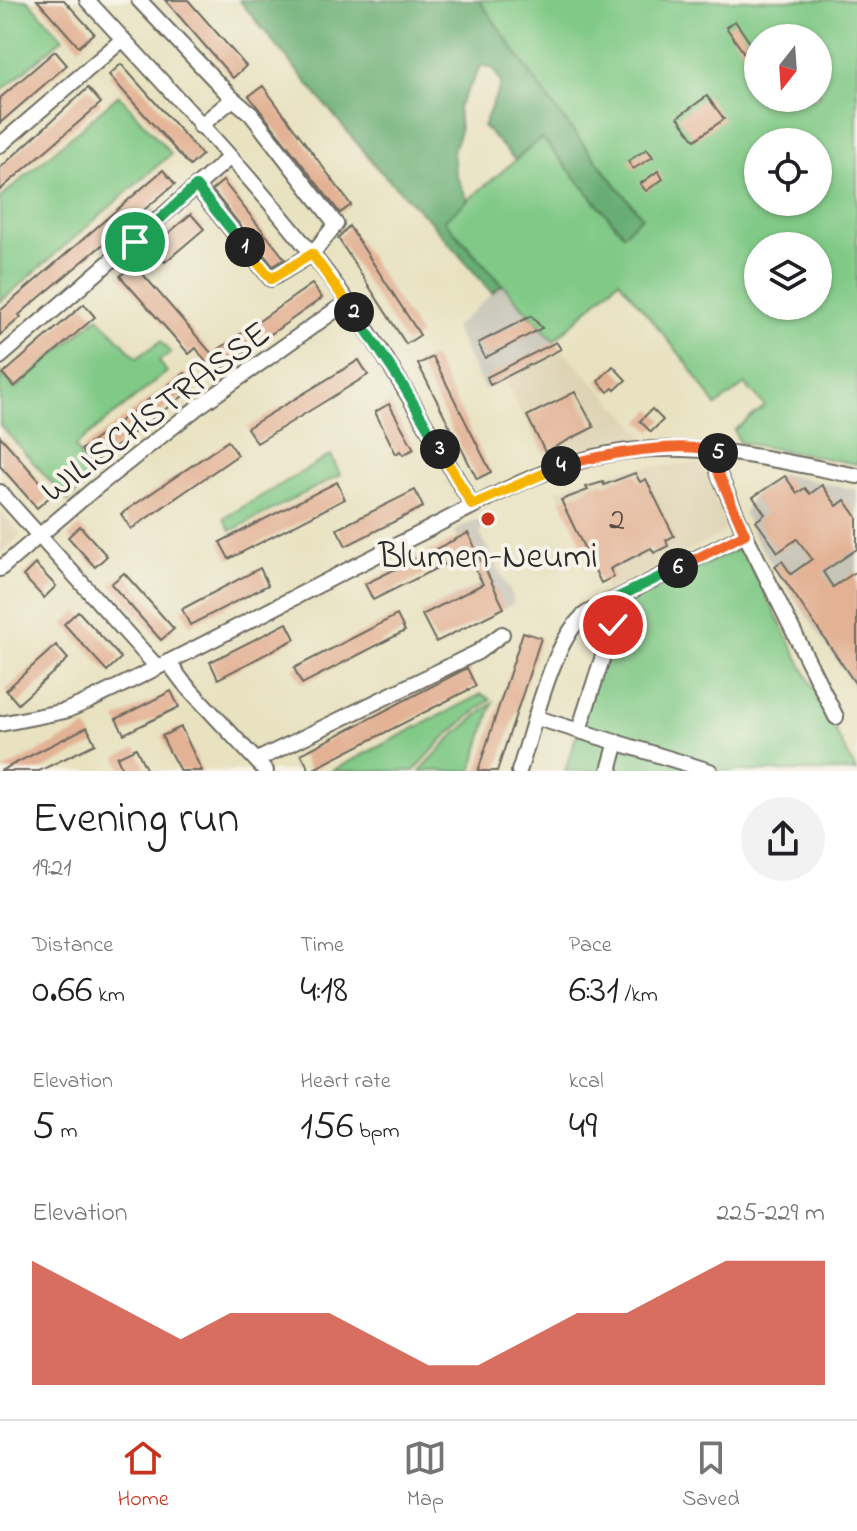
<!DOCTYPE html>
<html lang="en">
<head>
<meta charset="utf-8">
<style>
  body { margin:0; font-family:"Indie Flower",sans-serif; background:#f2f2f2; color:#202124; height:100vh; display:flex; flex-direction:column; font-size:30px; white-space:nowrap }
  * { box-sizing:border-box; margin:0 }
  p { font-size:26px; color:#757577 }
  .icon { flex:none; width:44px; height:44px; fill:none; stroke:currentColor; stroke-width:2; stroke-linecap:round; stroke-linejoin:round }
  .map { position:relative; height:771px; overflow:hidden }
  .side { display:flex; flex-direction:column; background:#fff; flex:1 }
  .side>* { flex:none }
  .needle { width:52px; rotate:197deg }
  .controls { position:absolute; left:744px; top:24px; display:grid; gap:16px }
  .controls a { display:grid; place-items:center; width:88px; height:88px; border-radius:50%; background:#fff; box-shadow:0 2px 6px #0004; font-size:40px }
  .pin { position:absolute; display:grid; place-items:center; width:68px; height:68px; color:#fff; margin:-34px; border:4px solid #fff; border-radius:50%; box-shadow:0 2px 8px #0007 }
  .km { position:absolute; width:40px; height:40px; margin:-20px; border-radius:50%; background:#222; color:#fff; font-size:22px; line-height:40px; text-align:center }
  .round { display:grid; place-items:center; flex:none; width:84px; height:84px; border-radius:42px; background:#f2f2f2 }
  .summary { display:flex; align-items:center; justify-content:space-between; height:136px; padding:0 32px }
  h1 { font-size:44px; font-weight:600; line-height:60px }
  .figures { display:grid; grid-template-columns:repeat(3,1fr); gap:12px; height:136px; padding:8px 32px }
  .figures div { display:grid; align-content:center }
  .figures b { font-size:40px; font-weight:600 }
  .figures small { font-size:22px; font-weight:400 }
  .figures p { font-size:22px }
  .chart { height:224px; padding:16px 32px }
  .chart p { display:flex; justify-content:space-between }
  .chart svg { width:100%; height:144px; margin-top:8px; fill:#c8321e; opacity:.7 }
  .tabs { display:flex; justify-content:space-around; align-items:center; height:112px; border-top:2px solid #e0e0e0; background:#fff; font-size:22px; color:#757577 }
  .tabs a { display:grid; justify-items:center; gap:4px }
  .tabs .selected { color:#c8321e }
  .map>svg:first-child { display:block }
</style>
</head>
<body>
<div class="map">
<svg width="857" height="771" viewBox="0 0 857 771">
  <rect width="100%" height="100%" fill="#f7f3e8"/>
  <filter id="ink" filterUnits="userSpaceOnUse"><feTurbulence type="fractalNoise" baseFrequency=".0125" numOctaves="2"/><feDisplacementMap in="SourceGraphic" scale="16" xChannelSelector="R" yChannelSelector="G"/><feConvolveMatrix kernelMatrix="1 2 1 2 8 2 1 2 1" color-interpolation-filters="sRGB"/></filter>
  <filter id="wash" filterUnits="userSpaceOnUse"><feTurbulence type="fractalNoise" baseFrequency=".006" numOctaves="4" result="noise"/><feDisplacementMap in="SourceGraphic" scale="32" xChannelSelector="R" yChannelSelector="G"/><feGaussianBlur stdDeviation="1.8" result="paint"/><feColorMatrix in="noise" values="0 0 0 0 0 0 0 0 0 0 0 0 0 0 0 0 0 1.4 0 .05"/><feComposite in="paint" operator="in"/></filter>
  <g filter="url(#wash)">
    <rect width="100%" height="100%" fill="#e8e2c1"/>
    <g fill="#ded3b4">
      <polygon points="561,349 629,419 646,439 596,446 547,460 504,379"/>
      <polygon points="701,463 726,513 725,528 720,535 607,592 556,490 624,469"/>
      <polygon points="0,511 19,532 20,536 0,553"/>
    </g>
    <g fill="#c7c4b8">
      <polygon points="502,285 561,349 484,389 454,328"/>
      <polygon points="781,474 857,490 857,691 754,537 744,513 753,496"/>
      <polygon points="476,520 483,523 480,534 513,597 513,604 435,642 421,614 481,583 455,531"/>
    </g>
    <g fill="#80c986" stroke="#567a58" stroke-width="2" fill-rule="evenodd">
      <polygon points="0,0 28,0 63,38 0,92"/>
      <path d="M 479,0 L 857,0 L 857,464 L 739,442 L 734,430 L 765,406 L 745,384 L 716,406 L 687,363 L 619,280 L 554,341 L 444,220 L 542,138 L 623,233 L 642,217 L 560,115 ZM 758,38 L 818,38 L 818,98 L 758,98 ZM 758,142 L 818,142 L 818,202 L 758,202 ZM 758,246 L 818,246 L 818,306 L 758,306 Z"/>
      <polygon points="119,95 171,154 0,302 0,198"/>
      <polygon points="98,317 137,358 161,341 171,353 159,361 167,372 75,446 92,479 68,501 0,425 0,372 15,389"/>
      <polygon points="331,455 340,475 231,531 224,518"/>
      <polygon points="737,549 745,554 856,771 565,771 618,607"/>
      <polygon points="482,694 490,699 443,739 414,771 331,771"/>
      <polygon points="493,702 472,771 420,771 449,740"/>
    </g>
    <polygon fill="#68ad73" stroke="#4a6c4f" stroke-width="2" points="239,0 479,0 560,115 642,217 623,234 542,138 515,160 483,126 501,84 494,69 482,65 458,107 460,131 453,150 455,173 468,200 444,220 502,285 492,293 431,222 379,170"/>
    <g id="blocks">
      <g fill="#e3b295">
        <polygon points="37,0 64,0 94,33 79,47"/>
        <polygon points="165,0 188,0 246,66 233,78"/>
        <polygon points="735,21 757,53 748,59 726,27"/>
        <polygon points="55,51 67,65 0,123 0,98"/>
        <polygon points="121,64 202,155 190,166 109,75"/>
        <polygon points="263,86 351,205 340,213 249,96"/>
        <polygon points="88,88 101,103 0,190 0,168"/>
        <polygon points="707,96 724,119 695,140 678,117"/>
        <polygon points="647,149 653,157 633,169 628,161"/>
        <polygon points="163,170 175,184 27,308 19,315 21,317 0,335 0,311"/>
        <polygon points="658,171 663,179 646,191 640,184"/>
        <polygon points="223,181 285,259 273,266 212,190"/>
        <polygon points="191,214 204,229 165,262 152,247"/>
        <polygon points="349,226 420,335 406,344 338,238"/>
        <polygon points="134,264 212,354 312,284 322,298 214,374 196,348 189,354 120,276"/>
        <polygon points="84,304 95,317 14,387 3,374"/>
        <polygon points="531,316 542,328 485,358 478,343"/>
        <polygon points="556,342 561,349 490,385 487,377"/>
        <polygon points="433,357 491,472 477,479 418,364"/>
        <polygon points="359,360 368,375 257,443 247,428"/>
        <polygon points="613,366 626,380 615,390 613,388 608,392 598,381"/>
        <polygon points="185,373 195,387 92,464 81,450"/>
        <polygon points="575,392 594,427 545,452 527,416"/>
        <polygon points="389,404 414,449 403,455 400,451 396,454 375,412"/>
        <polygon points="652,409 663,420 651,432 640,421"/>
        <polygon points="0,436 52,495 37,508 0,466"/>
        <polygon points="228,441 238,455 131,529 121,514"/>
        <polygon points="635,473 640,482 646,479 674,536 666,540 668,546 654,553 651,548 610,569 614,577 601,583 561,500 588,490 586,487 603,482 604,485"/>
        <polygon points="785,476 797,493 805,488 810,494 822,485 837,506 845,500 857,517 857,549 823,572 833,587 857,571 857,686 775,566 782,561 791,574 812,559 797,539 778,552 756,521 765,514 753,497"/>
        <polygon points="337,482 345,499 229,559 220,542"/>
        <polygon points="415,490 423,507 346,546 337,529"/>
        <polygon points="80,526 107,556 95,567 68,537"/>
        <polygon points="468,533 504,608 436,642 422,615 483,584 467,553 373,600 365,584"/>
        <polygon points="35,564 56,586 44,598 23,576"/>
        <polygon points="260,568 268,585 190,625 182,609"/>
        <polygon points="124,573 174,629 161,640 111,584"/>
        <polygon points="78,611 121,658 107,671 64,624"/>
        <polygon points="397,615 405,631 302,684 294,668"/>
        <polygon points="287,623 295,639 218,679 210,662"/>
        <polygon points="523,632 541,638 523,693 497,771 478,771"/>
        <polygon points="56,645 68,659 18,704 6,690"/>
        <polygon points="467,668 476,686 310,771 301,754"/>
        <polygon points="171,691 179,707 124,734 116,719"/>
        <polygon points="87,727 95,744 39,771 0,771"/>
        <polygon points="181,727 202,771 180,771 167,747 162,736"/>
        <polygon points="136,748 147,771 123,771 117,757"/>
      </g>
    </g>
  </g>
  <g filter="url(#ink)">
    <use href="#blocks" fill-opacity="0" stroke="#6d6b60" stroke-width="2"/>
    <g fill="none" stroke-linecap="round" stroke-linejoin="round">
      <g stroke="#6d6b60" stroke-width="18">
        <g id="minor">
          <path d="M 87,0 C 163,83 242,166 312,254 C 374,332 423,419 472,505"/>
          <polyline points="139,0 231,97 251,114 336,224 312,254 271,279 196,186"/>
          <polyline points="200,126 233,99"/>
          <polyline points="0,145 122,40"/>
          <polyline points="0,357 229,158"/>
          <polyline points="718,451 718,472 745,534 836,717"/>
          <polyline points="0,492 157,667"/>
          <polyline points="0,569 94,489 198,407 347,302"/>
          <polyline points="168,662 183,682 266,771"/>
          <polyline points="537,718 710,771"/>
          <path d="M 0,724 L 65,711 L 89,701 C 199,649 306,590 415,536 C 484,501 549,461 628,451 C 705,442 782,461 857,476"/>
          <polyline points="579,730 613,625 614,616 608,602"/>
          <polyline points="257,760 478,652 502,634"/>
          <path d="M 519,771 C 533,731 553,636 587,613 L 745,534"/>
          <polyline points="611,771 609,770 617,742"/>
        </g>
      </g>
      <use href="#minor" stroke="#fff" stroke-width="14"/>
    </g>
  </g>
  <g fill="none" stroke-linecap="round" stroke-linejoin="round" filter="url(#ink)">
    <g stroke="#fff" stroke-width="16">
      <polyline id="split-1" points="135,242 196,186 245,247"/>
    </g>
    <g stroke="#fff" stroke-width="16">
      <polyline id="split-2" points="245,247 271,279 312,254 354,312"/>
    </g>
    <g stroke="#fff" stroke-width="16">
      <polyline id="split-3" points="354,312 404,387 440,449"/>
    </g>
    <g stroke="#fff" stroke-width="16">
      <polyline id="split-4" points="440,449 472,505 561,466"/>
    </g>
    <g stroke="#fff" stroke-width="16">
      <path id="split-5" d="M 561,466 C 597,456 685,438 718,453"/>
    </g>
    <g stroke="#fff" stroke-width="16">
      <polyline id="split-6" points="678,568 745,534 718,472 718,453"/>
    </g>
    <g stroke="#fff" stroke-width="16">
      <polyline id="split-7" points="613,625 614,616 608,602 678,568"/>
    </g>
    <use href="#split-1" stroke="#22a559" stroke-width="10"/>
    <use href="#split-2" stroke="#f5b400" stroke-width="10"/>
    <use href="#split-3" stroke="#22a559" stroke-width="10"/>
    <use href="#split-4" stroke="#f5b400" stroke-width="10"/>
    <use href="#split-5" stroke="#f0652b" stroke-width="10"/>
    <use href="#split-6" stroke="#f0652b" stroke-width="10"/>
    <use href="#split-7" stroke="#22a559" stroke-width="10"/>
  </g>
  <circle fill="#c8321e" stroke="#f7f3e8" stroke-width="3" cx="488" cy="519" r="8"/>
  <g text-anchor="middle" stroke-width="8" stroke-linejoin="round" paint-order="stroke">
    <g font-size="32" fill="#594d46">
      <text x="617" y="529">2</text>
    </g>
    <g font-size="36" fill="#2b2b2b" stroke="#f7f3e8">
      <text transform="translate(154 410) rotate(-37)" y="13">WILISCHSTRASSE</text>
    </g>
    <g font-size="36" fill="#2b2b2b" stroke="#f7f3e8">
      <text x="488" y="567">Blumen-Neumi</text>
    </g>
  </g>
</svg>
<div class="controls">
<a><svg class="needle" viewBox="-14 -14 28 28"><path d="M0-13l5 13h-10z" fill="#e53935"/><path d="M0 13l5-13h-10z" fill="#757577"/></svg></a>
<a><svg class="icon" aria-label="locate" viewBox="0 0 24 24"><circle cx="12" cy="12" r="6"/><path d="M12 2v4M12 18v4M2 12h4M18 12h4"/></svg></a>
<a><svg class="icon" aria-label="layers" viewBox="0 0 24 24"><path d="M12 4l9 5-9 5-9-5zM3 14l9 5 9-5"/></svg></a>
</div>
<div class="pin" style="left:135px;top:242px;background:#1e9e55"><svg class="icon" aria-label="arrive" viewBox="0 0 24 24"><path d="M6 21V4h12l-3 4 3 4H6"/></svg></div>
<div class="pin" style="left:613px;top:625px;background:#d93025"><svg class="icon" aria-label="check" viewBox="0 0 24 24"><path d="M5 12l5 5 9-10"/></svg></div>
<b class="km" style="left:245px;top:247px">1</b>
<b class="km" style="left:354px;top:312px">2</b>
<b class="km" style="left:440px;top:449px">3</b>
<b class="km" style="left:561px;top:466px">4</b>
<b class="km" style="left:718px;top:453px">5</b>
<b class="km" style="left:678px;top:568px">6</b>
</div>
<section class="side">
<div class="summary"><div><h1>Evening run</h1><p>19:21</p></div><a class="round"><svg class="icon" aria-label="share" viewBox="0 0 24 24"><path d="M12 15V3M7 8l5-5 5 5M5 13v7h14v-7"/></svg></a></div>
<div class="figures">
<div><p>Distance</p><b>0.66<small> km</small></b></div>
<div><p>Time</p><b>4:18</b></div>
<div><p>Pace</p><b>6:31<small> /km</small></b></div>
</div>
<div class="figures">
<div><p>Elevation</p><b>5<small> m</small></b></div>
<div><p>Heart rate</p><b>156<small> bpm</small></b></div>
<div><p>kcal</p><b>49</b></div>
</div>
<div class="chart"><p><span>Elevation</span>225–229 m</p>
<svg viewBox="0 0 160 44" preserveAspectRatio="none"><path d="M0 44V6L10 14L20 22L30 30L40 22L50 22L60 22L70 30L80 38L90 38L100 30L110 22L120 22L130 14L140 6L150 6L160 6V44z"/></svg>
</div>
</section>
<nav class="tabs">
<a class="selected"><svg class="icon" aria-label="home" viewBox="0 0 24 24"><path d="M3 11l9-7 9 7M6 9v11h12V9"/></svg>Home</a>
<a><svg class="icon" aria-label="map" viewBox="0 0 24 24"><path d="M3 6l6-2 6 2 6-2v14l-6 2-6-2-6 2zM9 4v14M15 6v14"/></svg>Map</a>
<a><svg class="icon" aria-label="saved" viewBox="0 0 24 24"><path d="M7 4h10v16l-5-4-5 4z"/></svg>Saved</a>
</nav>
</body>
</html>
